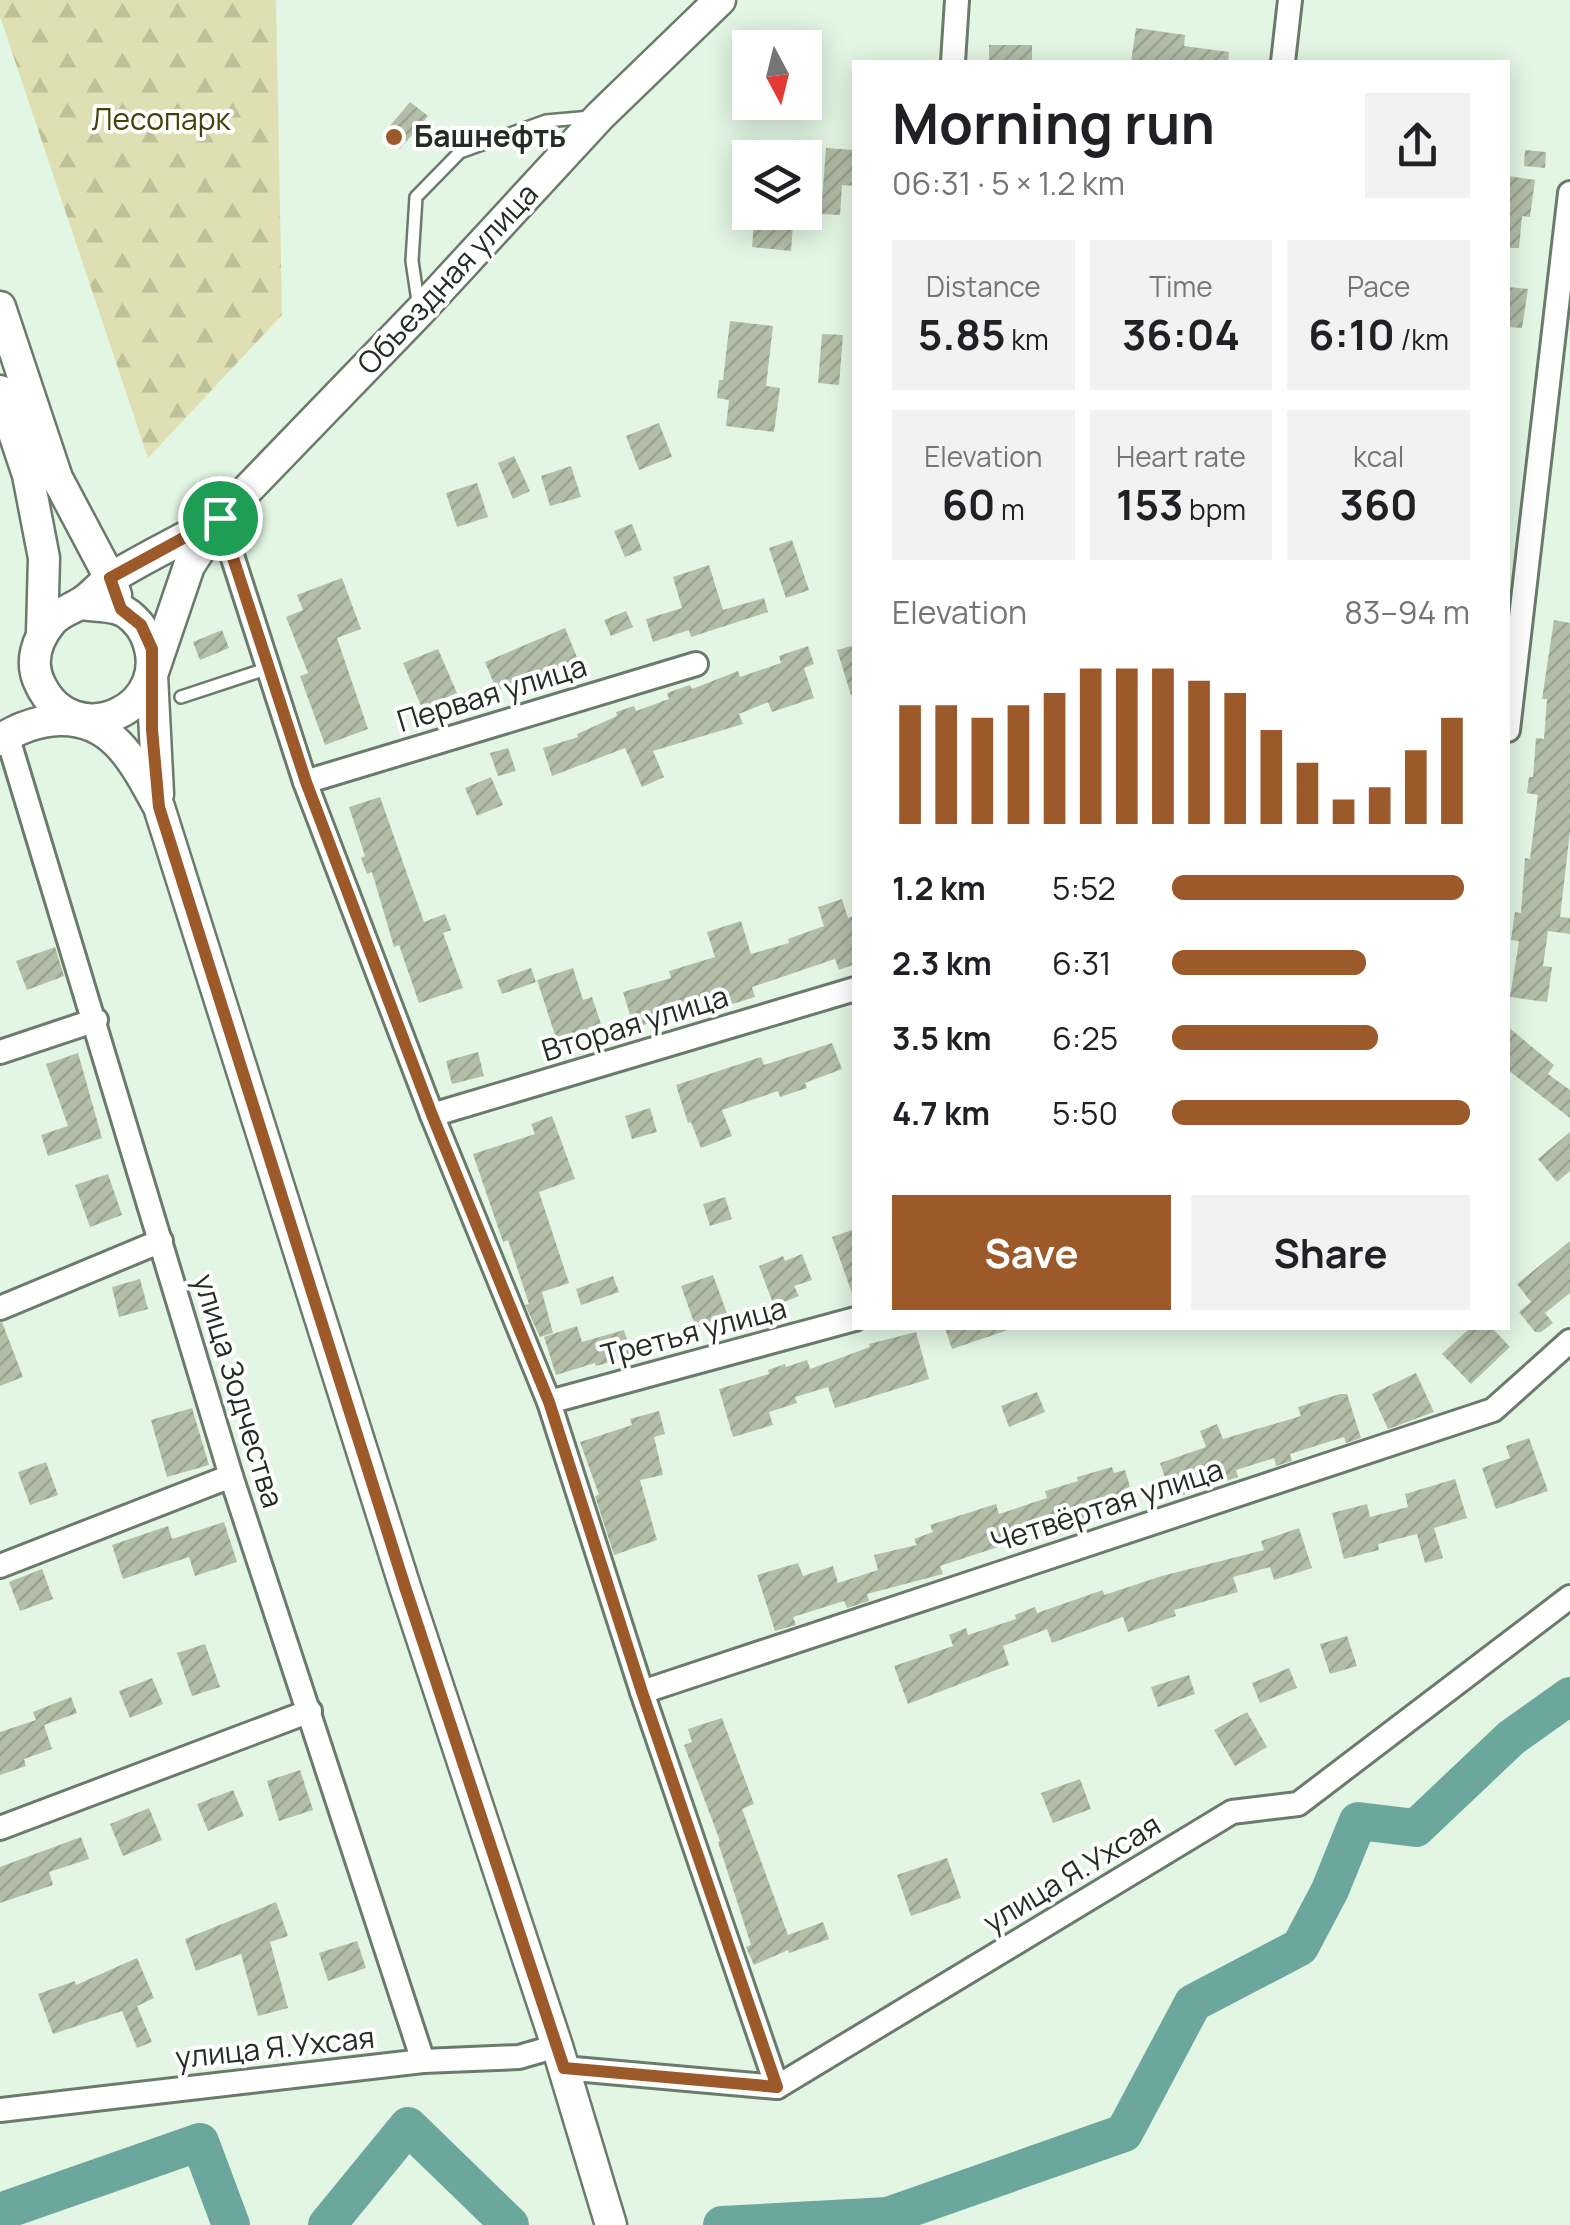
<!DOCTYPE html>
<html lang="en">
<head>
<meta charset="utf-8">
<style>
  body { margin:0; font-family:Manrope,sans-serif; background:#f2f2f2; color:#202124; height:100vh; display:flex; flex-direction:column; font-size:38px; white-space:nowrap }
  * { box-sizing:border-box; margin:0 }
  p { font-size:32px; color:#757577 }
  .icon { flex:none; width:55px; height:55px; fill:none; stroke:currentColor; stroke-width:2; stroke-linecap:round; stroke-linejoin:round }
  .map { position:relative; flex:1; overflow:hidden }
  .details { position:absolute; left:852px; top:60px; width:658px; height:1270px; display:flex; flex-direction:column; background:#fff; border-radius:0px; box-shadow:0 5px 25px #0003 }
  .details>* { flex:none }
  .needle { width:65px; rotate:173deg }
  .buttons { position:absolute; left:732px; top:30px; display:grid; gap:20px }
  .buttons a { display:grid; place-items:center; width:90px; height:90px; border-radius:0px; background:#fff; box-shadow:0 5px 25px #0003; font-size:50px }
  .pin { position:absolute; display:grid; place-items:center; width:85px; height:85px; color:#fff; margin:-42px; border:5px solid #fff; border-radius:50%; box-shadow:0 2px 10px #0007 }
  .round { display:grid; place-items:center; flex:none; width:105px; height:105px; border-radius:0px; background:#f2f2f2 }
  .summary { display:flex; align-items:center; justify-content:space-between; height:170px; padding:0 40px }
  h1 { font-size:55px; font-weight:700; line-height:75px }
  .metrics { display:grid; grid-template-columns:repeat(3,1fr); gap:15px; height:170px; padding:10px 40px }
  .metrics div { display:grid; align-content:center; border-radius:0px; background:#f2f2f2; text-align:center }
  .metrics b { font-size:42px; font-weight:700 }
  .metrics small { font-size:28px; font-weight:400 }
  .metrics p { font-size:28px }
  .chart { height:280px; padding:20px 40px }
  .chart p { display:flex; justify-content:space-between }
  .chart svg { width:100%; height:180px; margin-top:10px; stroke:#9c5929; stroke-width:6 }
  .primary-button { display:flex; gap:20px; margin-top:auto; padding:20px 40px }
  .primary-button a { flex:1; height:115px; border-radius:0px; background:#9c5929; color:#fff; font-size:40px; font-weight:700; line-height:115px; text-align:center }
  .primary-button a+a { background:#f2f2f2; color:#202124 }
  ul { padding:0 40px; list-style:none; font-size:32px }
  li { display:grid; grid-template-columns:160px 120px 1fr; align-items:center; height:75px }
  li i { height:25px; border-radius:12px; background:#9c5929 }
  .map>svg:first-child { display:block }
</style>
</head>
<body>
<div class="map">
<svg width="1570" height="2225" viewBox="0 0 1570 2225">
  <defs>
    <pattern id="forest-firs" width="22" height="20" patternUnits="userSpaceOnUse" patternTransform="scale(2.5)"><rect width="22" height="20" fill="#dee0b3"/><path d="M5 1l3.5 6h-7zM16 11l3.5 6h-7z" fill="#bec09a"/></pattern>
    <pattern id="building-hatch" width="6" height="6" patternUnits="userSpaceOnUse" patternTransform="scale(2.5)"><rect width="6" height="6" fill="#b3bea8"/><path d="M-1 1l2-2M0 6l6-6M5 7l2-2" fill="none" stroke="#9aa390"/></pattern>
  </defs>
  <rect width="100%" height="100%" fill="#e2f6e3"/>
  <polygon fill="url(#forest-firs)" points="0,0 276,0 282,315 148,458 0,16"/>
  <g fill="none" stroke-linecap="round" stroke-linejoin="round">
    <g stroke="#6ca79e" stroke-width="38">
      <polyline points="0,2212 200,2142 231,2225"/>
      <polyline points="327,2225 408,2126 510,2225"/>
      <polyline points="722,2225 888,2216 1124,2133 1193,2003 1300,1947 1330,1890 1358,1821 1416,1828 1511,1738 1570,1696"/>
    </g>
  </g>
  <g fill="url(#building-hatch)">
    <polygon points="1136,28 1185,35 1184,46 1229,52 1228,62 1131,62"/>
    <rect x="989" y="45" width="43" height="17"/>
    <polygon points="410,102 428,116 400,149 383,134"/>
    <polygon points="826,148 855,150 855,186 842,185 840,215 821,214"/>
    <polygon points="1525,150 1546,152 1545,168 1524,166"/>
    <polygon points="1508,176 1535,180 1530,217 1522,216 1519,248 1508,248"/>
    <polygon points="755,212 794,212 791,251 752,247"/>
    <polygon points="1508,287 1528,289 1522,328 1508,327"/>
    <polygon points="730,321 773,326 766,386 780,388 774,432 726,426 729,400 717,398 719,380 723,380"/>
    <polygon points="822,334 843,335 839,385 818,383"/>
    <polygon points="659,423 672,457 639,470 626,436"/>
    <polygon points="514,456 530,491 513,499 498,463"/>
    <polygon points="571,466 581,497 550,506 541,476"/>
    <polygon points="477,483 488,517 457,527 446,493"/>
    <polygon points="632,524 642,550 625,557 614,531"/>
    <polygon points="792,540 809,590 786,598 769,548"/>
    <polygon points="709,565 723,610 764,598 768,612 691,637 689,630 653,642 646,619 682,608 673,577"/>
    <polygon points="342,578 361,629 337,638 368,729 325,745 300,676 308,673 286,617 303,610 297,595"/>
    <polygon points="626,611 633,627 611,636 604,620"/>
    <polygon points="1554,620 1570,623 1570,831 1560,917 1570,918 1570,934 1548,931 1543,966 1552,967 1547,1002 1510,997 1519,941 1511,940 1515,912 1521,913 1525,858 1530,859 1538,795 1527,793 1529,777 1533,777 1536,738 1544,739 1547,699 1542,699"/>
    <polygon points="565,628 579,662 497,691 485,662"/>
    <polygon points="222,630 229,648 200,660 193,642"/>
    <polygon points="855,645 855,695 851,695 837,650"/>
    <polygon points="808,646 814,664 804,668 814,698 772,712 768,702 739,714 743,724 653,751 664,777 642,787 625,748 552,776 543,748 578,737 577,734 617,716 616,712 634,706 636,711 669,699 667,693 690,685 692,689 738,671 740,677 781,663 779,656"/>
    <polygon points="438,649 457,693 422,708 403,663"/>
    <polygon points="508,748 516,771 498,776 490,753"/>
    <polygon points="491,777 503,805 477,816 465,788"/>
    <polygon points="380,797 424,922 445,914 451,930 443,933 463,988 419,1003 399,945 394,947 372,872 367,874 361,858 365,856 349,807"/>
    <polygon points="842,899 848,918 855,915 855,964 839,970 835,959 752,987 755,997 729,1005 727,998 634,1028 623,992 671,978 669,971 715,957 707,932 741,921 751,954 789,943 788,939 824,926 818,907"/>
    <polygon points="55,947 64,976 27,990 16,961"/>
    <polygon points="531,968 536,982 502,994 497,980"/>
    <polygon points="573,968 583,1000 592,997 603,1030 558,1044 537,980"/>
    <polygon points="1508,1027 1554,1065 1548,1074 1570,1090 1570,1118 1508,1070"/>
    <polygon points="832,1043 842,1069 805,1083 807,1088 780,1097 778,1091 722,1110 732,1136 701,1148 691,1122 688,1123 676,1085 761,1057 764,1065"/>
    <polygon points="478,1052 484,1076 452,1084 446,1061"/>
    <polygon points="78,1053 102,1138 48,1156 41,1135 68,1126 46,1064"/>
    <polygon points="650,1108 657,1132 632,1139 625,1116"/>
    <polygon points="552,1116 575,1179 539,1192 569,1283 542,1292 553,1333 540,1337 525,1305 529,1304 508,1240 503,1242 473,1154 535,1134 531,1124"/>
    <polygon points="1570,1132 1570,1171 1557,1182 1538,1159"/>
    <polygon points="108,1174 122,1215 90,1227 75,1185"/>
    <polygon points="725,1197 732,1219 710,1226 703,1204"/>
    <polygon points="855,1229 855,1296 853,1296 832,1237"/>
    <polygon points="1570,1241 1570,1293 1545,1313 1553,1323 1541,1332 1535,1332 1519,1312 1531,1302 1517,1284"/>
    <polygon points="802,1254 812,1280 794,1286 799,1296 774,1306 759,1266 783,1256 785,1261"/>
    <polygon points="713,1275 728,1316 696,1328 681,1286"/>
    <polygon points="613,1276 619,1292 581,1305 576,1289"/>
    <polygon points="140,1279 148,1309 119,1317 112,1287"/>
    <polygon points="2,1322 23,1377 0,1386 0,1323"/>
    <polygon points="577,1326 582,1342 624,1330 632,1356 596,1366 595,1363 556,1375 544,1337"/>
    <polygon points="945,1328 1008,1328 1008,1330 952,1349"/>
    <polygon points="1470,1328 1492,1328 1510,1347 1471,1384 1442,1354"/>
    <polygon points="916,1332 929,1379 835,1408 828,1387 795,1397 797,1403 769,1412 773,1425 733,1437 719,1389 769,1374 768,1370 785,1364 786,1367 807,1360 810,1369 870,1347 869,1344"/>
    <polygon points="1416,1373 1434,1412 1388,1429 1372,1394"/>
    <polygon points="1037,1392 1045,1412 1009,1427 1001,1406"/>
    <polygon points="1340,1394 1347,1394 1361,1438 1346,1443 1344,1437 1290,1454 1292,1461 1276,1466 1274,1458 1236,1470 1238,1477 1172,1499 1160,1463 1206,1447 1200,1431 1217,1424 1223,1439 1301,1416 1298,1407"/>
    <polygon points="192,1408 209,1465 167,1477 151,1420"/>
    <polygon points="659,1411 665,1434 654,1437 663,1475 640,1480 657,1540 614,1555 595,1496 599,1495 580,1442 632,1425 630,1419"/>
    <polygon points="1529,1438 1548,1491 1496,1509 1482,1468 1510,1458 1506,1446"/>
    <polygon points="46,1462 58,1495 30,1505 18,1472"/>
    <polygon points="1112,1467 1114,1473 1125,1470 1130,1487 1124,1489 1129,1508 1060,1527 1062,1530 1014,1546 1013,1542 940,1566 943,1574 867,1594 869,1601 847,1608 844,1601 793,1617 796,1625 775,1631 757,1575 798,1563 803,1576 833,1566 838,1583 878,1570 874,1555 917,1545 914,1539 933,1532 930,1525 996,1504 999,1514 1047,1498 1045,1491 1078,1481 1077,1477"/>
    <polygon points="1455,1479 1467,1518 1434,1528 1443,1558 1425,1563 1417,1534 1378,1544 1379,1550 1344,1559 1332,1513 1367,1504 1370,1517 1408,1507 1405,1494"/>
    <polygon points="224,1522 237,1562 195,1576 189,1557 123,1579 112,1545 168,1526 172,1539"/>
    <polygon points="1299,1528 1312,1568 1274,1580 1270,1567 1233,1577 1238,1592 1174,1610 1176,1616 1128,1632 1123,1617 1052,1643 1047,1629 1003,1646 1009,1665 908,1704 894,1666 953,1646 949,1635 966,1628 968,1635 1016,1619 1015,1615 1035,1607 1037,1613 1103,1590 1104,1595 1162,1576 1264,1550 1261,1541"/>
    <polygon points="42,1569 53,1599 20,1611 9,1582"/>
    <polygon points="1347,1636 1357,1666 1330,1674 1320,1644"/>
    <polygon points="205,1644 220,1687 192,1696 177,1653"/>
    <polygon points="1289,1668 1297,1688 1260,1703 1252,1683"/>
    <polygon points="1189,1675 1195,1694 1158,1707 1151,1687"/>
    <polygon points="152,1678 163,1704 130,1718 119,1691"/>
    <polygon points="71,1697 77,1713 44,1725 52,1749 24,1759 26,1766 0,1775 0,1732 36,1720 33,1712"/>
    <polygon points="1247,1712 1267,1747 1235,1766 1214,1730"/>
    <polygon points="722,1718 754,1804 742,1809 788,1935 823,1922 829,1939 789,1953 788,1950 754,1965 746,1947 751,1945 718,1842 720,1841 684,1745 692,1742 688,1729"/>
    <polygon points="300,1770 313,1810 279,1821 267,1781"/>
    <polygon points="1080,1779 1091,1809 1053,1823 1041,1793"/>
    <polygon points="233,1790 244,1816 208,1831 197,1804"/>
    <polygon points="149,1808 162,1840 123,1856 110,1824"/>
    <polygon points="81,1837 89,1859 49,1872 53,1885 0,1903 0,1867"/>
    <polygon points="947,1858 961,1898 911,1916 897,1875"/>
    <polygon points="276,1902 288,1936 270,1942 288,2008 258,2016 241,1954 196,1971 185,1939"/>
    <polygon points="357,1941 366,1968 328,1981 319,1953"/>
    <polygon points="137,1958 154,1998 137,2006 152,2042 137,2048 122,2011 53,2034 38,1994 75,1981 76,1985"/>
  </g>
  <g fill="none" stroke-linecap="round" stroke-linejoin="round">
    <g stroke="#6a7b6b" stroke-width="16">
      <g id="lane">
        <polyline points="419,308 412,261 416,197 460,152 546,121 591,117"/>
        <polyline points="181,697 269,668"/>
      </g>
    </g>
    <g stroke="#6a7b6b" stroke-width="28">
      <g id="street">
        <polyline points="953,62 957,0"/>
        <polyline points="1283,62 1290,0"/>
        <polyline points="220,518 305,782 432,1115 549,1402 642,1692 777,2087"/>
        <polyline points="1508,730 1570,193"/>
        <polyline points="7,735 231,1476 423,2061"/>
        <polyline points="305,782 696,664"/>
        <polyline points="0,1052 96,1020"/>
        <polyline points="432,1115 855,989"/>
        <polyline points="0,1308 161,1241"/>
        <polyline points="549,1402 855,1319"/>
        <polyline points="0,1566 231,1476"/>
        <polyline points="642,1692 1493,1410 1570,1341"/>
        <polyline points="0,1828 310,1711"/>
        <polyline points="563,2068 777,2087 1232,1812 1298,1804 1570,1597"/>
        <polyline points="0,2110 423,2061 519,2057 557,2046"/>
      </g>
    </g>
    <g stroke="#6a7b6b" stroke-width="35">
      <g id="secondary">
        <polyline points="0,307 57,478 110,578 116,595"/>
        <polyline points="0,391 28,475 44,558 42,633"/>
        <path d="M 80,604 C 92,606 107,605 118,609 C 129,612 140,624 145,634 C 179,707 74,756 40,684 C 29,662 37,639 52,621 C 61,611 73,609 84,601 C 94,594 102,583 113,577 C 145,557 180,541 213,522"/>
        <path d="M 0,740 C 18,728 37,721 59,720 C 114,718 135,764 159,807 L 405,1587 L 557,2046 L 611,2225"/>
        <polyline points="158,794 152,675 189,566 220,518 420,311 600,116 720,0"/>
      </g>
    </g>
    <use href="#lane" stroke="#fff" stroke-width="11"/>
    <use href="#street" stroke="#fff" stroke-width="22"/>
    <use href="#secondary" stroke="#fff" stroke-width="30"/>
  </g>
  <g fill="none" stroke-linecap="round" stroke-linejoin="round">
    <g stroke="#fff" stroke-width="20">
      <polygon id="route" points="220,518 306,782 432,1115 549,1402 642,1692 777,2087 564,2068 405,1587 159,807 152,730 152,649 141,625 121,609 110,578"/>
    </g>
    <use href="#route" stroke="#9c5929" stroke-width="12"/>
  </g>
  <circle fill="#9c5929" stroke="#fff" stroke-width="4" cx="394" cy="137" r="10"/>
  <g text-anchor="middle" stroke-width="8" stroke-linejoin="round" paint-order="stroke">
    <g font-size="30" fill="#434309" stroke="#fff">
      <text x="161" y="130">Лесопарк</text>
    </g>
    <g font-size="30" font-weight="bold" fill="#252c25" stroke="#fff" text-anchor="start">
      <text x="414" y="147">Башнефть</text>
    </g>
    <g font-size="30" fill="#252c25" stroke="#fff">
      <text transform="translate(448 279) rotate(-47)" y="10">Объездная улица</text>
      <text transform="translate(492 694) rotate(-17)" y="10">Первая улица</text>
      <text transform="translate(635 1024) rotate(-17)" y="10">Вторая улица</text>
      <text transform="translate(694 1332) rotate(-15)" y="10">Третья улица</text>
      <text transform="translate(238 1391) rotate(73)" y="10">улица Зодчества</text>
      <text transform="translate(1107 1506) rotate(-18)" y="10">Четвёртая улица</text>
      <text transform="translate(1072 1874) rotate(-31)" y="10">улица Я.Ухсая</text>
      <text transform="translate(275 2048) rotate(-6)" y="10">улица Я.Ухсая</text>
    </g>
  </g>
</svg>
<div class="buttons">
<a><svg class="needle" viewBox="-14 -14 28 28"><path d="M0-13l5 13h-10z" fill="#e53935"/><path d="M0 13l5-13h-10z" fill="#757577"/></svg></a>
<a><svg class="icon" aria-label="layers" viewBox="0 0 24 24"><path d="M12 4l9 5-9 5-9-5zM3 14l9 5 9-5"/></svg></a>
</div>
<div class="pin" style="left:220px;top:518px;background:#1e9e55"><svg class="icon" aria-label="arrive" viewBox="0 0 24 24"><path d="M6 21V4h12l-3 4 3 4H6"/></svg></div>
<section class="details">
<div class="summary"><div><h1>Morning run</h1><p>06:31 · 5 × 1.2 km</p></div><a class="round"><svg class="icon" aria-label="share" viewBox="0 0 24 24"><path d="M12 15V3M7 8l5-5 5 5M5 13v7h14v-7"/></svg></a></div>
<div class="metrics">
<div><p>Distance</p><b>5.85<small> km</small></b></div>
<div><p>Time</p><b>36:04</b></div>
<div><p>Pace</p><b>6:10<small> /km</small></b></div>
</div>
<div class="metrics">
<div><p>Elevation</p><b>60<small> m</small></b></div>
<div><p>Heart rate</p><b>153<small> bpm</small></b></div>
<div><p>kcal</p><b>360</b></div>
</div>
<div class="chart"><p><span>Elevation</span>83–94 m</p>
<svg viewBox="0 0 160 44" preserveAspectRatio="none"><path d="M5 44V15M15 44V15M25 44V18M35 44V15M45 44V12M55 44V6M65 44V6M75 44V6M85 44V9M95 44V12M105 44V21M115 44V29M125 44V38M135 44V35M145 44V26M155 44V18"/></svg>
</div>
<ul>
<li><b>1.2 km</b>5:52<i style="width:98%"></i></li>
<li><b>2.3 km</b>6:31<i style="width:65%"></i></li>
<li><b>3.5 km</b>6:25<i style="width:69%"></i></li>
<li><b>4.7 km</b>5:50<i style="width:100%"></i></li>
</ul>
<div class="primary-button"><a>Save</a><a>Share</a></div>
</section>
</div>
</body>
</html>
